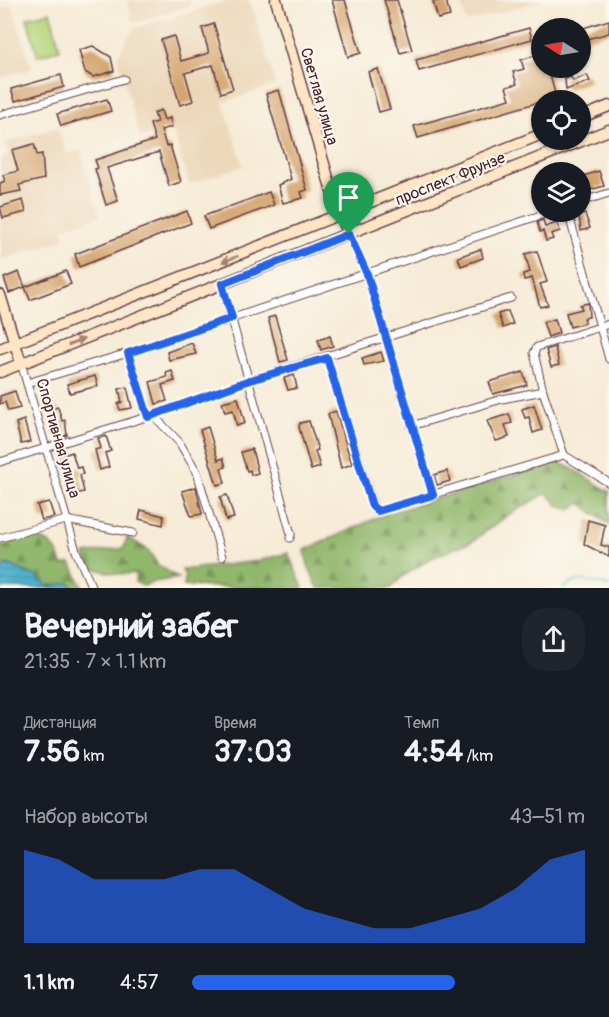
<!DOCTYPE html>
<html lang="ru">
<head>
<meta charset="utf-8">
<style>
  body { margin:0; font-family:Pangolin,sans-serif; background:#20242c; color:#f1f3f6; height:100vh; display:flex; flex-direction:column; font-size:22px; white-space:nowrap }
  * { box-sizing:border-box; margin:0 }
  p { font-size:20px; color:#9ea1a6 }
  .icon { flex:none; width:33px; height:33px; fill:none; stroke:currentColor; stroke-width:2; stroke-linecap:round; stroke-linejoin:round }
  .map { position:relative; height:588px; overflow:hidden }
  .sheet { display:flex; flex-direction:column; background:#171b24; flex:1 }
  .sheet>* { flex:none }
  .needle { width:39px; rotate:281deg }
  .fabs { position:absolute; left:531px; top:18px; display:grid; gap:12px }
  .fabs a { display:grid; place-items:center; width:60px; height:60px; border-radius:50%; background:#171b24; box-shadow:0 2px 4px #0004; font-size:30px }
  .pin { position:absolute; display:grid; place-items:center; width:51px; height:51px; color:#fff; margin:-62px -26px; border-radius:50% 50% 50% 0; rotate:-45deg; box-shadow:0 0 6px #0007 }
  .pin .icon { rotate:45deg }
  .round { display:grid; place-items:center; flex:none; width:63px; height:63px; border-radius:24px; background:#20242c }
  .summary { display:flex; align-items:center; justify-content:space-between; height:102px; padding:0 24px }
  h1 { font-size:33px; font-weight:700; line-height:45px }
  .metrics { display:grid; grid-template-columns:repeat(3,1fr); gap:9px; height:102px; padding:6px 24px }
  .metrics div { display:grid; align-content:center }
  .metrics b { font-size:30px; font-weight:700 }
  .metrics small { font-size:16px; font-weight:400 }
  .metrics p { font-size:16px }
  .chart { height:168px; padding:12px 24px }
  .chart p { display:flex; justify-content:space-between }
  .chart svg { width:100%; height:108px; margin-top:6px; fill:#2563eb; opacity:.7 }
  ul { padding:0 24px; list-style:none; font-size:20px }
  li { display:grid; grid-template-columns:96px 72px 1fr; align-items:center; height:45px }
  li i { height:15px; border-radius:8px; background:#2563eb }
  .map>svg:first-child { display:block }
</style>
</head>
<body>
<div class="map">
<svg width="609" height="588" viewBox="0 0 609 588">
  <defs>
    <pattern id="forest-firs" width="22" height="20" patternUnits="userSpaceOnUse" patternTransform="scale(1.5)"><rect width="22" height="20" fill="#91b76c"/><path d="M5 1l3.5 6h-7zM16 11l3.5 6h-7z" fill="#789459"/></pattern>
    <pattern id="water-rules" width="6" height="5" patternUnits="userSpaceOnUse" patternTransform="scale(1.5)"><rect width="6" height="5" fill="#4fb3ce"/><path d="M0 2.5h6" fill="none" stroke="#4491a7"/></pattern>
  </defs>
  <rect width="100%" height="100%" fill="#fbf7ec"/>
  <filter id="ink" filterUnits="userSpaceOnUse"><feTurbulence type="fractalNoise" baseFrequency=".0167" numOctaves="2"/><feDisplacementMap in="SourceGraphic" scale="12" xChannelSelector="R" yChannelSelector="G"/><feConvolveMatrix kernelMatrix="1 2 1 2 8 2 1 2 1" color-interpolation-filters="sRGB"/></filter>
  <filter id="wash" filterUnits="userSpaceOnUse"><feTurbulence type="fractalNoise" baseFrequency=".008" numOctaves="4" result="noise"/><feDisplacementMap in="SourceGraphic" scale="24" xChannelSelector="R" yChannelSelector="G"/><feGaussianBlur stdDeviation="1.35" result="paint"/><feColorMatrix in="noise" values="0 0 0 0 0 0 0 0 0 0 0 0 0 0 0 0 0 1.4 0 .05"/><feComposite in="paint" operator="in"/></filter>
  <g filter="url(#wash)">
    <rect width="100%" height="100%" fill="#f6ebd6"/>
    <g fill="#ecd7ba">
      <polygon points="127,0 189,0 191,6 138,22 132,21"/>
      <polygon points="231,0 250,0 276,85 223,102 243,166 189,184 173,130 140,139 118,56 134,28"/>
      <polygon points="460,0 543,0 467,22"/>
      <polygon points="12,5 32,69 0,78 0,9"/>
      <polygon points="58,127 66,154 80,150 100,216 62,228 65,239 1,260 0,159 9,155 5,143"/>
    </g>
    <g fill="url(#forest-firs)" stroke="#6e6b4c" stroke-width="1.5">
      <path d="M 556,462 C 575,467 591,482 609,491 L 609,525 L 580,503 L 571,510 L 559,506 L 547,493 L 508,515 L 473,541 L 431,558 L 402,577 L 391,588 L 318,588 L 308,565 L 305,550 L 383,515 Z"/>
      <path d="M 26,536 C 45,537 58,546 62,565 L 71,563 L 83,588 L 74,588 L 70,583 L 48,586 C 30,575 20,569 0,564 L 0,547 Z"/>
      <path d="M 127,537 L 148,550 L 157,564 L 178,578 L 152,582 L 144,586 L 135,582 L 136,573 C 120,576 103,572 88,566 L 85,554 L 124,548 Z"/>
      <polygon points="288,553 303,588 184,586 185,576 182,570 258,561"/>
    </g>
    <polygon fill="#b7d67d" stroke="#807a54" stroke-width="1.5" points="50,12 60,49 38,56 27,18"/>
    <polygon fill="url(#water-rules)" stroke="#4c697c" stroke-width="1.5" points="7,564 36,576 48,586 70,583 74,588 0,588 0,570"/>
    <g fill="none" stroke-linecap="round" stroke-linejoin="round">
      <path stroke="#4fb3ce" stroke-width="2" d="M 564,588 C 577,575 593,582 609,586"/>
    </g>
    <g id="blocks">
      <g fill="#d4a570">
        <polygon points="332,0 345,0 361,53 348,57"/>
        <polygon points="384,0 397,0 412,50 400,53"/>
        <polygon points="441,0 446,0 450,16 438,19 433,2"/>
        <polygon points="609,20 609,33 580,41 580,29"/>
        <polygon points="214,24 233,89 221,93 213,65 185,73 193,101 180,105 161,40 174,36 181,61 209,53 202,28"/>
        <polygon points="529,28 532,39 419,71 416,60"/>
        <polygon points="93,46 111,57 114,71 93,77 85,72 79,50"/>
        <polygon points="539,54 542,68 548,68 556,97 418,138 414,126 510,99 506,87 517,84 513,72 524,69 521,60"/>
        <polygon points="378,69 390,109 379,112 368,72"/>
        <polygon points="61,75 64,87 15,101 11,89"/>
        <polygon points="587,75 590,81 566,90 565,79 571,77 573,81"/>
        <polygon points="279,90 307,190 301,192 303,198 283,203 278,185 291,179 266,94"/>
        <polygon points="107,99 111,111 61,126 57,114"/>
        <polygon points="161,110 164,120 170,118 172,127 161,130 166,146 170,145 181,182 169,186 159,152 107,168 118,201 106,205 95,169 98,168 95,160 155,140 150,124 157,122 154,113"/>
        <polygon points="34,144 37,155 42,154 44,179 19,185 21,191 0,195 0,183 5,181 3,175 18,171 12,150"/>
        <polygon points="599,171 604,186 580,193 580,177"/>
        <polygon points="269,192 274,205 209,229 204,216"/>
        <polygon points="23,200 26,212 3,218 0,207"/>
        <polygon points="187,211 191,223 79,267 75,254"/>
        <polygon points="585,214 590,228 581,231 579,216"/>
        <polygon points="543,220 545,227 557,223 560,231 551,234 553,239 546,241 543,231 540,232 537,222"/>
        <polygon points="481,249 483,258 461,266 458,257"/>
        <polygon points="537,251 547,282 540,284 548,305 540,307 532,278 524,280 523,274 530,272 525,254"/>
        <polygon points="66,271 71,284 30,300 25,287"/>
        <polygon points="19,272 25,287 9,293 4,278"/>
        <polygon points="588,303 589,317 584,318 585,323 570,327 566,313 582,309 580,305"/>
        <polygon points="508,311 513,324 503,328 498,314"/>
        <polygon points="275,316 288,360 280,362 268,318"/>
        <polygon points="555,319 559,333 548,337 543,322"/>
        <polygon points="330,336 333,346 321,350 318,340"/>
        <polygon points="192,343 196,354 169,360 167,352"/>
        <polygon points="555,347 559,365 551,367 546,350"/>
        <polygon points="381,352 384,361 364,365 362,358"/>
        <polygon points="172,371 175,381 162,385 167,401 156,404 150,382 167,377 166,373"/>
        <polygon points="523,372 527,385 493,394 489,382"/>
        <polygon points="294,375 297,388 288,390 284,378"/>
        <polygon points="95,376 98,386 70,393 67,384"/>
        <polygon points="127,387 132,408 120,410 118,404 122,402 119,389"/>
        <polygon points="15,391 20,408 8,411 5,402 0,404 0,396"/>
        <polygon points="238,398 245,423 237,426 233,410 225,412 222,402"/>
        <polygon points="534,405 542,430 533,433 529,417 525,418 522,409"/>
        <polygon points="58,407 62,421 65,420 67,435 59,438 51,409"/>
        <polygon points="336,411 352,464 341,468 328,414"/>
        <polygon points="509,414 512,423 505,425 509,437 496,441 487,421"/>
        <polygon points="24,420 30,442 21,444 16,423"/>
        <polygon points="309,421 318,450 315,451 320,467 311,470 299,427 300,423"/>
        <polygon points="208,427 218,460 223,458 226,467 221,468 225,483 217,485 200,430"/>
        <polygon points="106,436 111,451 105,453 109,467 100,470 95,450 101,448 98,438"/>
        <polygon points="252,449 258,473 251,475 250,470 247,471 241,452"/>
        <polygon points="72,452 77,468 81,467 83,474 80,475 84,492 75,494 64,455"/>
        <polygon points="447,471 450,481 437,485 434,475"/>
        <polygon points="196,487 202,514 191,516 182,491"/>
        <polygon points="227,495 234,518 226,520 220,497"/>
        <polygon points="49,502 54,517 42,520 37,505"/>
        <polygon points="141,510 164,516 163,525 139,519"/>
        <polygon points="588,520 605,525 601,545 609,547 609,557 584,544"/>
      </g>
    </g>
  </g>
  <g filter="url(#ink)">
    <use href="#blocks" fill-opacity="0" stroke="#643e45" stroke-width="1.5"/>
    <g fill="none" stroke-linecap="round" stroke-linejoin="round">
      <g stroke="#643e45" stroke-width="9">
        <g id="street">
          <polyline points="0,115 124,79"/>
          <polyline points="580,202 609,193"/>
          <polyline points="568,212 609,359"/>
          <polyline points="349,234 367,274 433,495"/>
          <polyline points="222,284 291,534 290,538"/>
          <polyline points="128,353 148,417"/>
          <polyline points="327,358 374,509 378,511 564,455"/>
          <polyline points="21,363 76,551 92,588"/>
          <polyline points="27,383 128,353 550,212"/>
          <polyline points="543,391 534,353 537,347 609,324"/>
          <polyline points="153,415 179,442 197,472 222,557"/>
          <polyline points="411,426 502,399 543,391 564,455"/>
          <polyline points="564,455 609,483"/>
          <polyline points="0,462 153,415 250,380 511,298"/>
          <polyline points="0,538 66,520 133,533"/>
        </g>
      </g>
      <g stroke="#643e45" stroke-width="13">
        <g id="secondary">
          <polyline points="276,0 336,205 349,234"/>
          <polyline points="580,118 609,106"/>
          <polyline points="0,295 21,363"/>
          <polyline points="0,349 542,134"/>
          <polyline points="0,372 609,130"/>
        </g>
      </g>
      <use href="#street" stroke="#fff" stroke-width="7"/>
      <use href="#secondary" stroke="#fde5c5" stroke-width="10"/>
    </g>
    <defs><path id="oneway-solid" d="M-6-.8H1V-3.2L6.5 0L1 3.2V.8H-6Z" transform="scale(1.5)"/></defs>
    <g fill="#a48278">
      <use href="#oneway-solid" transform="translate(230 259) rotate(159)"/>
      <use href="#oneway-solid" transform="translate(76 342) rotate(-22)"/>
    </g>
  </g>
  <g fill="none" stroke-linecap="round" stroke-linejoin="round" filter="url(#ink)">
    <g stroke="#fff" stroke-width="12">
      <polygon id="route" points="349,234 367,274 433,495 378,511 372,506 327,358 250,380 148,417 128,353 232,318 222,284"/>
    </g>
    <use href="#route" stroke="#2563eb" stroke-width="8"/>
  </g>
  <g text-anchor="middle" stroke-width="4.5" stroke-linejoin="round" paint-order="stroke">
    <g font-size="16" fill="#4a1f2b" stroke="#fbf7ec">
      <text transform="translate(320 96) rotate(74)" y="6">Светлая улица</text>
      <text transform="translate(450 178) rotate(-22)" y="6">проспект Фрунзе</text>
      <text transform="translate(59 438) rotate(74)" y="6">Спортивная улица</text>
    </g>
  </g>
</svg>
<div class="fabs">
<a><svg class="needle" viewBox="-14 -14 28 28"><path d="M0-13l5 13h-10z" fill="#e53935"/><path d="M0 13l5-13h-10z" fill="#9ea1a6"/></svg></a>
<a><svg class="icon" aria-label="locate" viewBox="0 0 24 24"><circle cx="12" cy="12" r="6"/><path d="M12 2v4M12 18v4M2 12h4M18 12h4"/></svg></a>
<a><svg class="icon" aria-label="layers" viewBox="0 0 24 24"><path d="M12 4l9 5-9 5-9-5zM3 14l9 5 9-5"/></svg></a>
</div>
<div class="pin" style="left:349px;top:234px;background:#1e9e55"><svg class="icon" aria-label="arrive" viewBox="0 0 24 24"><path d="M6 21V4h12l-3 4 3 4H6"/></svg></div>
</div>
<section class="sheet">
<div class="summary"><div><h1>Вечерний забег</h1><p>21:35 · 7 × 1.1 km</p></div><a class="round"><svg class="icon" aria-label="share" viewBox="0 0 24 24"><path d="M12 15V3M7 8l5-5 5 5M5 13v7h14v-7"/></svg></a></div>
<div class="metrics">
<div><p>Дистанция</p><b>7.56<small> km</small></b></div>
<div><p>Время</p><b>37:03</b></div>
<div><p>Темп</p><b>4:54<small> /km</small></b></div>
</div>
<div class="chart"><p><span>Набор высоты</span>43–51 m</p>
<svg viewBox="0 0 160 44" preserveAspectRatio="none"><path d="M0 44V6L10 10L20 18L30 18L40 18L50 14L60 14L70 22L80 30L90 34L100 38L110 38L120 34L130 30L140 22L150 10L160 6V44z"/></svg>
</div>
<ul>
<li><b>1.1 km</b>4:57<i style="width:67%"></i></li>
</ul>
</section>
</body>
</html>
